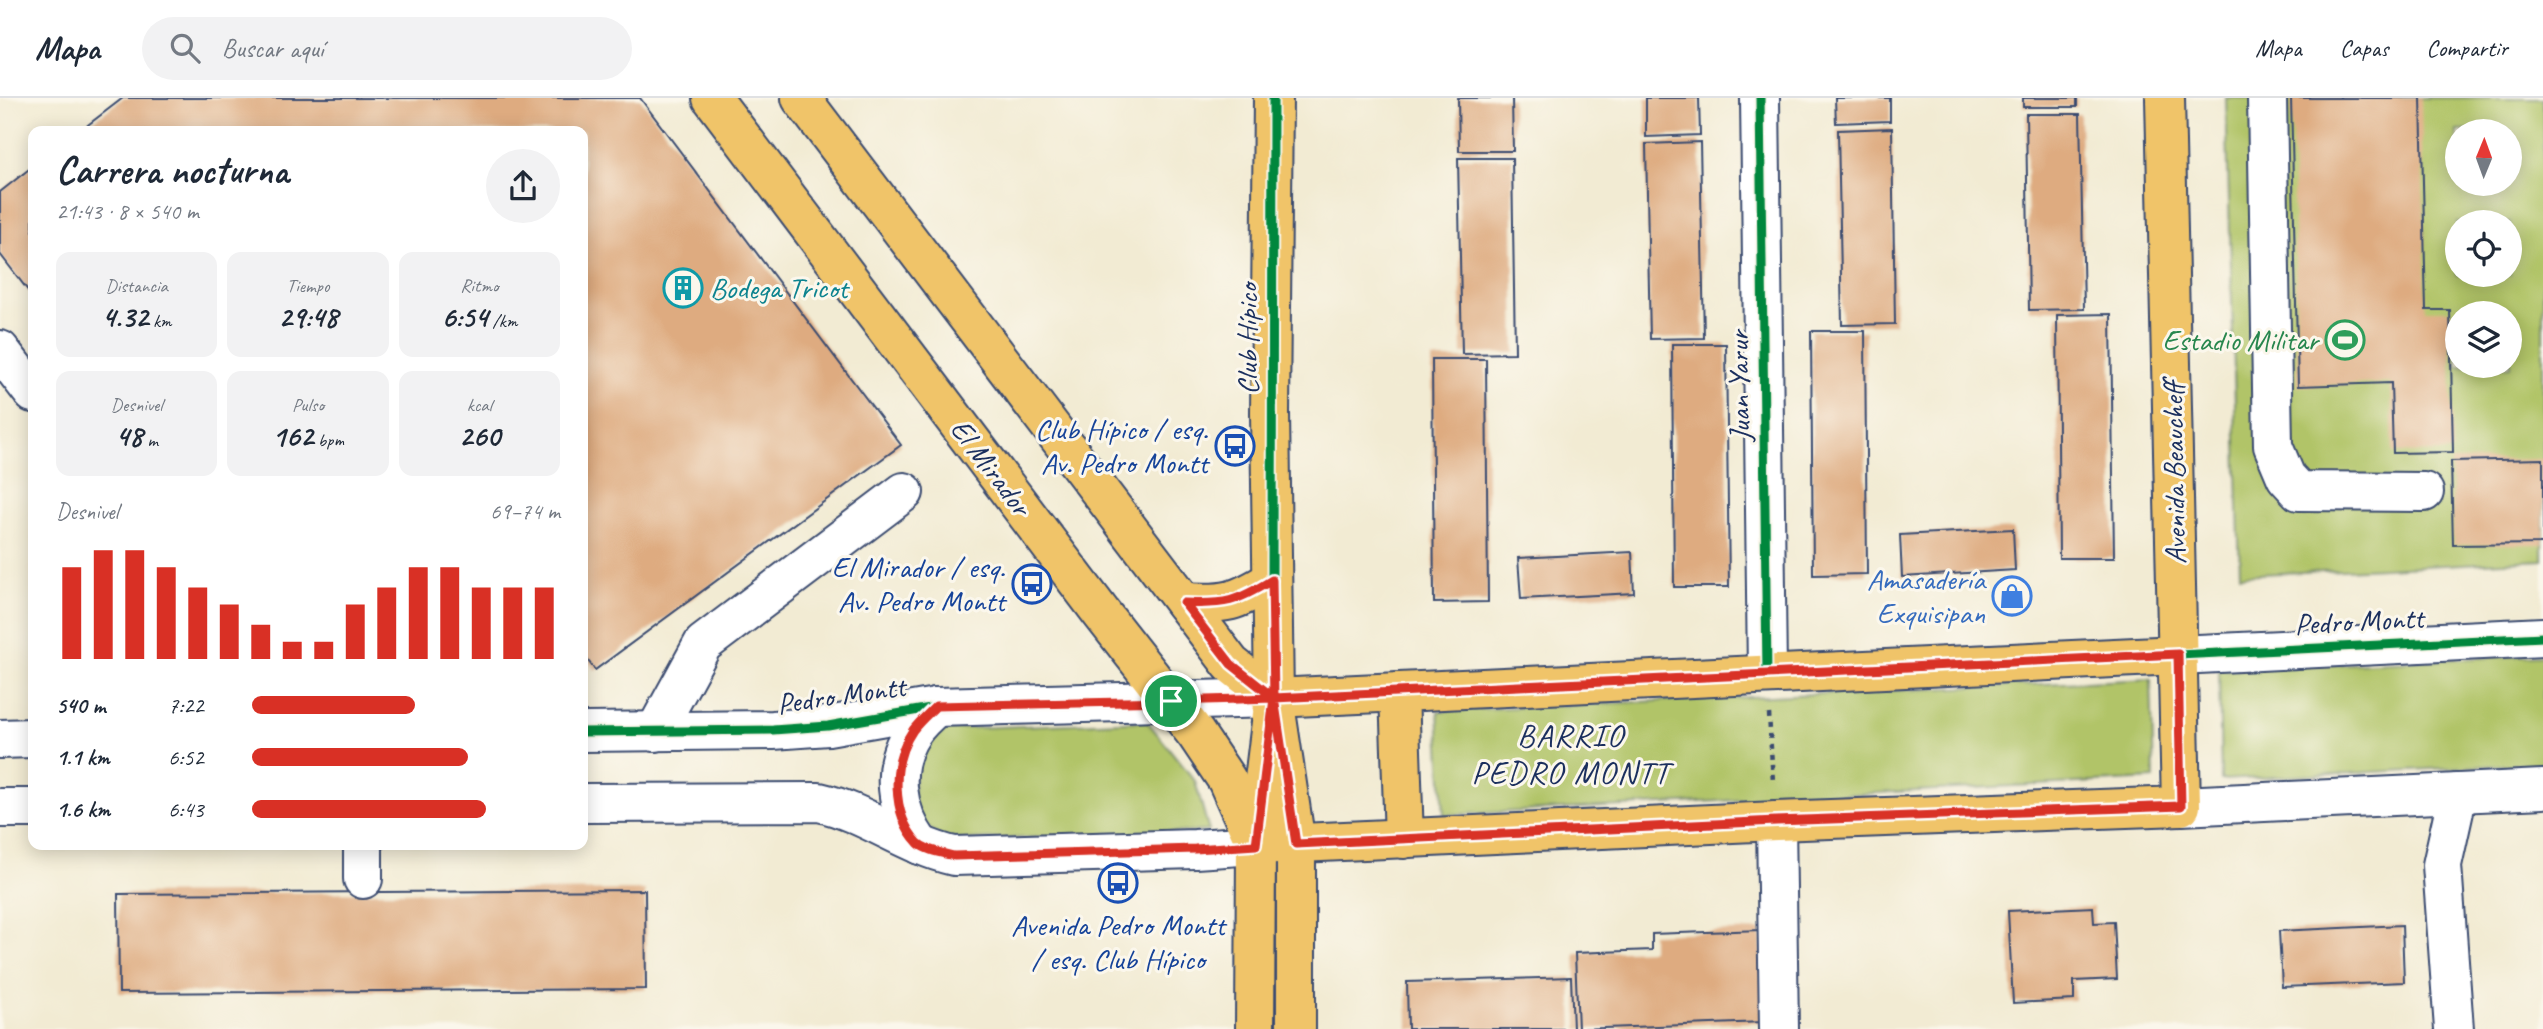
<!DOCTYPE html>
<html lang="es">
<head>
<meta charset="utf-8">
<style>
  body { margin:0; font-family:Caveat,sans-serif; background:#f2f2f3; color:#1f2937; height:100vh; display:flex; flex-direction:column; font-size:26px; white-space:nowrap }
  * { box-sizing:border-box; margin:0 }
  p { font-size:23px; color:#747a83 }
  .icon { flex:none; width:38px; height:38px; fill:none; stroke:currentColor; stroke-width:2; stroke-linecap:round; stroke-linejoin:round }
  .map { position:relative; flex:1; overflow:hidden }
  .drawer { position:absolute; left:28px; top:28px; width:560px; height:724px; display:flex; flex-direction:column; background:#fff; border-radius:14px; box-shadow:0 4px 18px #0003 }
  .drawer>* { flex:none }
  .needle { width:46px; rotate:1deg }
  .buttons { position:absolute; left:2445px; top:21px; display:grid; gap:14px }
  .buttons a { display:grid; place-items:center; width:77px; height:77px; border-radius:50%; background:#fff; box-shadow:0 4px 18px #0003; font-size:35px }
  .pin { position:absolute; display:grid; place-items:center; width:60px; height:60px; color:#fff; margin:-30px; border:4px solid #fff; border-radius:50%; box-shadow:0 2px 7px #0007 }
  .round { display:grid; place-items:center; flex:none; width:74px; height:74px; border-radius:37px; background:#f2f2f3 }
  .overview { display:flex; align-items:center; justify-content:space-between; height:119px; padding:0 28px }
  h1 { font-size:38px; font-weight:700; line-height:52px }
  .metrics { display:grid; grid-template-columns:repeat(3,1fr); gap:10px; height:119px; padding:7px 28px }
  .metrics div { display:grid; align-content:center; border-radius:14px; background:#f2f2f3; text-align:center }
  .metrics b { font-size:30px; font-weight:700 }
  .metrics small { font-size:19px; font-weight:400 }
  .metrics p { font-size:19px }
  .chart { height:196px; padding:14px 28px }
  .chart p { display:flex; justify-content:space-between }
  .chart svg { width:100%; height:126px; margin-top:7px; stroke:#d93025; stroke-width:6 }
  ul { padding:0 28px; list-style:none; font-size:23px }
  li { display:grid; grid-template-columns:112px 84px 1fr; align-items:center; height:52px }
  li i { height:18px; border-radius:9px; background:#d93025 }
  header { display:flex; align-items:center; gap:42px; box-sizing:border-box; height:98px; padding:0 35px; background:#fff; border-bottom:2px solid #e0e1e3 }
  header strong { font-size:33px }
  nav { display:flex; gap:38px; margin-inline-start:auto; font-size:24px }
  .search { width:490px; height:63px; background:#f2f2f3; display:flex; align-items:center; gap:18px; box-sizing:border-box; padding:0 24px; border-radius:38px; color:#747a83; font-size:26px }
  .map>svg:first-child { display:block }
</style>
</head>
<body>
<header>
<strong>Mapa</strong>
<div class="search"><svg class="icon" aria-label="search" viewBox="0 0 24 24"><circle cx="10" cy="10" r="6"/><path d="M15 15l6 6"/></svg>Buscar aquí</div>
<nav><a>Mapa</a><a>Capas</a><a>Compartir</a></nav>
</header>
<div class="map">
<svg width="2543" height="931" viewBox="0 0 2543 931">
  <rect width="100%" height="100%" fill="#fbf7ec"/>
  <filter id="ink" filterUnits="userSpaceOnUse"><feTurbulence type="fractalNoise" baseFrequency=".0143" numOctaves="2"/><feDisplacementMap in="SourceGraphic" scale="14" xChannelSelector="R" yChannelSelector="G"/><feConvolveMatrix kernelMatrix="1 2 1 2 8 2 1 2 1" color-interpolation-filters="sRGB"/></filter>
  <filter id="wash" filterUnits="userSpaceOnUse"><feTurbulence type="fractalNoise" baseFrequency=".00686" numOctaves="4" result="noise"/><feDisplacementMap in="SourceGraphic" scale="28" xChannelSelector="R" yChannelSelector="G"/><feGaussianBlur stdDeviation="1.57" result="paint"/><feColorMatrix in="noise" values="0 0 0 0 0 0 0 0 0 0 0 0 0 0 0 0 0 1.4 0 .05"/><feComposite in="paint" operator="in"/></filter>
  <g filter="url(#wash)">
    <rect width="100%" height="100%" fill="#f2ebd3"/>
    <g fill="#b1c468" stroke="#667a63" stroke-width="2" fill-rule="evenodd">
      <path d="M 2226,0 L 2543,0 L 2543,462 L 2240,477 ZM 2457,33 L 2510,33 L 2510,86 L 2457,86 ZM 2457,124 L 2510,124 L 2510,177 L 2457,177 ZM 2457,215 L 2510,215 L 2510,268 L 2457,268 Z"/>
      <polygon points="2543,557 2543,665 2221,682 2219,572"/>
      <polygon points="2151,581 2154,681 1444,717 1438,613"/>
      <polygon points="1147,623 1195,683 1209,733 946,743 925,727 912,709 915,675 926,646 946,631"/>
    </g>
    <g id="blocks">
      <g fill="#deab80">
        <polygon points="123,0 640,0 901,347 595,572 583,556 583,33 80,33"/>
        <polygon points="1458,0 1512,0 1513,53 1459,53"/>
        <polygon points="1646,0 1699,0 1700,37 1646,39"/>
        <polygon points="1835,0 1890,0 1890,23 1836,25"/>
        <rect x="2023" y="0" width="54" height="9"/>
        <polygon points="2291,0 2421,0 2426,212 2450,212 2453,354 2393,355 2391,285 2298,288"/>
        <polygon points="2026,16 2080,16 2084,211 2029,212"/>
        <polygon points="1892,30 1895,226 1842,227 1838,32"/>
        <polygon points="1700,44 1704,240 1650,241 1646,46"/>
        <polygon points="1458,60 1512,60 1515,255 1462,256"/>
        <polygon points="33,68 33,199 0,156 0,94"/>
        <polygon points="2111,216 2114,460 2059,460 2057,217"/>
        <polygon points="1811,233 1865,233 1867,476 1813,477"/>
        <polygon points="1672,246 1726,246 1729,489 1674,489"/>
        <polygon points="1432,261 1486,261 1488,504 1434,505"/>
        <polygon points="2543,361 2543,446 2453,447 2451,363"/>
        <polygon points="2013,431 2015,472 1902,479 1900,437"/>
        <polygon points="1632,454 1634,495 1521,501 1518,460"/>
        <polygon points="645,792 646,891 119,895 118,796"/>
        <polygon points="2093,809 2094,825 2114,824 2117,881 2074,883 2074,902 2013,905 2008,813"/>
        <polygon points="2402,827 2404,884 2282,889 2279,833"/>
        <polygon points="1761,832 1764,924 1578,931 1575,855 1652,852 1652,836"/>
        <polygon points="1571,879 1573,931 1408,931 1407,884"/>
      </g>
    </g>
  </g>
  <g filter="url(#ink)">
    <use href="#blocks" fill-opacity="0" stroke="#3b4b70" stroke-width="2"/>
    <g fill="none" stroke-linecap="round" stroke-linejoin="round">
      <g stroke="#3b4b70" stroke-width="42">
        <g id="minor">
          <polyline points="1760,0 1767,576"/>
          <polyline points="2267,0 2273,348 2286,379 2299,393 2424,394"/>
          <polyline points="0,252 33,295"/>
          <polyline points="2178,557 2543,539"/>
          <polyline points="583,634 773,632 828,628 936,609 1274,600"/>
          <polyline points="655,634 703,546 904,394"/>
          <polyline points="0,641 33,640"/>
          <path d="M 583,705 L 819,704 C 867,715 906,747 954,758 L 1195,751 L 1256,747"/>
          <polyline points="2181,708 2543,691"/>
          <polyline points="0,710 33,710"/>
          <polyline points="1776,723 1779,931"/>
          <polyline points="363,747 363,781"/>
          <path d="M 920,747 C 896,713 888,670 913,633 C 919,624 928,616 936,609"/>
          <polyline points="2454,931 2442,767 2458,695"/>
        </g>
      </g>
      <g stroke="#3b4b70" stroke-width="42">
        <g id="major">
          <polyline points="712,0 1102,516 1196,636 1227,682 1255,745"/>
          <polyline points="801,0 1231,566 1274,600 1296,746 1296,931"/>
          <path d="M 1184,504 C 1226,507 1236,504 1272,482"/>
          <polyline points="1399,594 1404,741"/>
          <polyline points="1274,600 2178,557"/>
          <polyline points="1256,747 1776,723 2181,708 2165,0"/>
          <polyline points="1255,931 1256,747 1274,600 1270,315 1273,0"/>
        </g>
      </g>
      <polyline stroke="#3b4b70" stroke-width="4.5" stroke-dasharray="5 5" stroke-linecap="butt" points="1769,616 1773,684"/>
      <use href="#minor" stroke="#fff" stroke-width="38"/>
      <use href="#major" stroke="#f0c469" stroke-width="38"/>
      <g stroke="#fbf7ec" stroke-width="13">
        <g id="cycleway">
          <polyline points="1760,0 1767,576"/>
          <polyline points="1272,482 1273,0"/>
          <polyline points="2178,557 2543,539"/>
          <polyline points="583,634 773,632 828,628 936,609 1274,600"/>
        </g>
      </g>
      <use href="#cycleway" stroke="#00873e" stroke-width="9"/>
    </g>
  </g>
  <g fill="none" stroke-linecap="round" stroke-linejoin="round" filter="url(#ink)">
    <g stroke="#fff" stroke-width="14">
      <path id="route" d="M 1171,603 L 936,608 C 928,616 919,624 913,632 C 891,664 891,716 918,745 C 926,753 943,755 954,758 L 1195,751 L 1256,747 L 1274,600 L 2178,556 L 2181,708 L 1776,723 L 1296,746 L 1274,600 L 1272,482 C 1236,504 1226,507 1184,505 L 1231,566 L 1274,600 L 1171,603"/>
    </g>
    <use href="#route" stroke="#d93025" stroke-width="9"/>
  </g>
  <defs>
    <g id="building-ring" transform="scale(2.0125)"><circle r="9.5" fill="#fbf7ec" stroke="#0f9aa8" stroke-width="1.5"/><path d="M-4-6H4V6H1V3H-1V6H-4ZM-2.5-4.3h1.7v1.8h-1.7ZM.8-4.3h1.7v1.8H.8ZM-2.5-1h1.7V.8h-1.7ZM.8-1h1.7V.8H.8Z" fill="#0f9aa8"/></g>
    <g id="stadium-ring" transform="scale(2.0125)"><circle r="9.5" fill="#fbf7ec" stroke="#2e9e5b" stroke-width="1.5"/><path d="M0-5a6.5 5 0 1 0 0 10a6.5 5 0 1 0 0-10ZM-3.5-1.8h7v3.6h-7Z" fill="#2e9e5b"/></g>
    <g id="bus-ring" transform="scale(2.0125)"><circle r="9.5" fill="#fbf7ec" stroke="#1a4fb4" stroke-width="1.5"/><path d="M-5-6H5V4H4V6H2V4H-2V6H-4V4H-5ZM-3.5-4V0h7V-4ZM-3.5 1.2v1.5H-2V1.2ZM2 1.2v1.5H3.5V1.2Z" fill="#1a4fb4"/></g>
    <g id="shop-ring" transform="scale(2.0125)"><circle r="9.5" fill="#fbf7ec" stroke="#3f7fe0" stroke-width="1.5"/><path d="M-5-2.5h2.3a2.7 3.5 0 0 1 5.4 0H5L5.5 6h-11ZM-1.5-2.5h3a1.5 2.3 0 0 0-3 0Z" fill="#3f7fe0"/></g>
  </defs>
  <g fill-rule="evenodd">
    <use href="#building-ring" x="683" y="190"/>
    <use href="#stadium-ring" x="2345" y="242"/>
    <use href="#bus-ring" x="1235" y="348"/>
    <use href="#bus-ring" x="1032" y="486"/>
    <use href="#shop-ring" x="2012" y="498"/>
    <use href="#bus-ring" x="1118" y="785"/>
  </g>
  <g text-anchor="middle" stroke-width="6" stroke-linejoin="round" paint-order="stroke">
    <g font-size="30" fill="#0d838f" stroke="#fbf7ec" text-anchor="start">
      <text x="710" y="200">Bodega Tricot</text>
    </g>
    <g font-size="30" fill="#1b2f5e" stroke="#fbf7ec">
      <text transform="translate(1247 241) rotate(-90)" y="10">Club Hípico</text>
      <text transform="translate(1739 288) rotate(-91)" y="10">Juan Yarur</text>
      <text transform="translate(991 369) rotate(53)" y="10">El Mirador</text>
      <text transform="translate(2174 375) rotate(-91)" y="10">Avenida Beaucheff</text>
      <text transform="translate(2359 523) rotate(-3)" y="10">Pedro Montt</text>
      <text transform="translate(841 597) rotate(-8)" y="10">Pedro Montt</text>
    </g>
    <g font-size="30" fill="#27864d" stroke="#fbf7ec" text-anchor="end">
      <text x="2318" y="252">Estadio Militar</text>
    </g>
    <g font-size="30" fill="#164399" stroke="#fbf7ec" text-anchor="end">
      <text x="1208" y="341">Club Hípico / esq.<tspan x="1208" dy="34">Av. Pedro Montt</tspan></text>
      <text x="1005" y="479">El Mirador / esq.<tspan x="1005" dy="34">Av. Pedro Montt</tspan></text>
      <text x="1118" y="837" text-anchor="middle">Avenida Pedro Montt<tspan x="1118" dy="34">/ esq. Club Hípico</tspan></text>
    </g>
    <g font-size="30" fill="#366cbe" stroke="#fbf7ec" text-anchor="end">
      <text x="1985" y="491">Amasadería<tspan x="1985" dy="34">Exquisipan</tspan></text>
    </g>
    <g font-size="32" letter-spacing="2" fill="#1b2f5e" stroke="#fbf7ec">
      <text x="1571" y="648">BARRIO<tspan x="1571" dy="37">PEDRO MONTT</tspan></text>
    </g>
  </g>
</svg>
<div class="buttons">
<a><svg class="needle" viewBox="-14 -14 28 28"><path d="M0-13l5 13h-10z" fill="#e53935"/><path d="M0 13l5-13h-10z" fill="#747a83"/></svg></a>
<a><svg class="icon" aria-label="locate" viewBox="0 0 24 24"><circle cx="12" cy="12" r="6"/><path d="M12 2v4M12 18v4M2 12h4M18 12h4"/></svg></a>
<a><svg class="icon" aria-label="layers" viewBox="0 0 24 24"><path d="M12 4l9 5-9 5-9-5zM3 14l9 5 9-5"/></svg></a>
</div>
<div class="pin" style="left:1171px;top:603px;background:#1e9e55"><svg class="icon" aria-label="arrive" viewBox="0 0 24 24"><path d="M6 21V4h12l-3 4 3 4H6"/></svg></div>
<section class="drawer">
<div class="overview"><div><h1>Carrera nocturna</h1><p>21:43 · 8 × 540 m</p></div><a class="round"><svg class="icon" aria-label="share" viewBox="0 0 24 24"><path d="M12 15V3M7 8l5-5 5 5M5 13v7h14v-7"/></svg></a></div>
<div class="metrics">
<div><p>Distancia</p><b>4.32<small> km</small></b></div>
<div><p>Tiempo</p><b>29:48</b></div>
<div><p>Ritmo</p><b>6:54<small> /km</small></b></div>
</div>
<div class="metrics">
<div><p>Desnivel</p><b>48<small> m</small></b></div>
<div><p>Pulso</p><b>162<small> bpm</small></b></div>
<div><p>kcal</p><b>260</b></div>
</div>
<div class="chart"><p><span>Desnivel</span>69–74 m</p>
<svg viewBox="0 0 160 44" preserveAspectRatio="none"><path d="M5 44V12M15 44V6M25 44V6M35 44V12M45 44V19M55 44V25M65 44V32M75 44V38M85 44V38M95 44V25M105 44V19M115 44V12M125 44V12M135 44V19M145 44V19M155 44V19"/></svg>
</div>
<ul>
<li><b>540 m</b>7:22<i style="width:53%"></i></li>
<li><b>1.1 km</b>6:52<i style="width:70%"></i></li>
<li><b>1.6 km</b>6:43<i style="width:76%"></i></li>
</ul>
</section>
</div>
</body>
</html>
